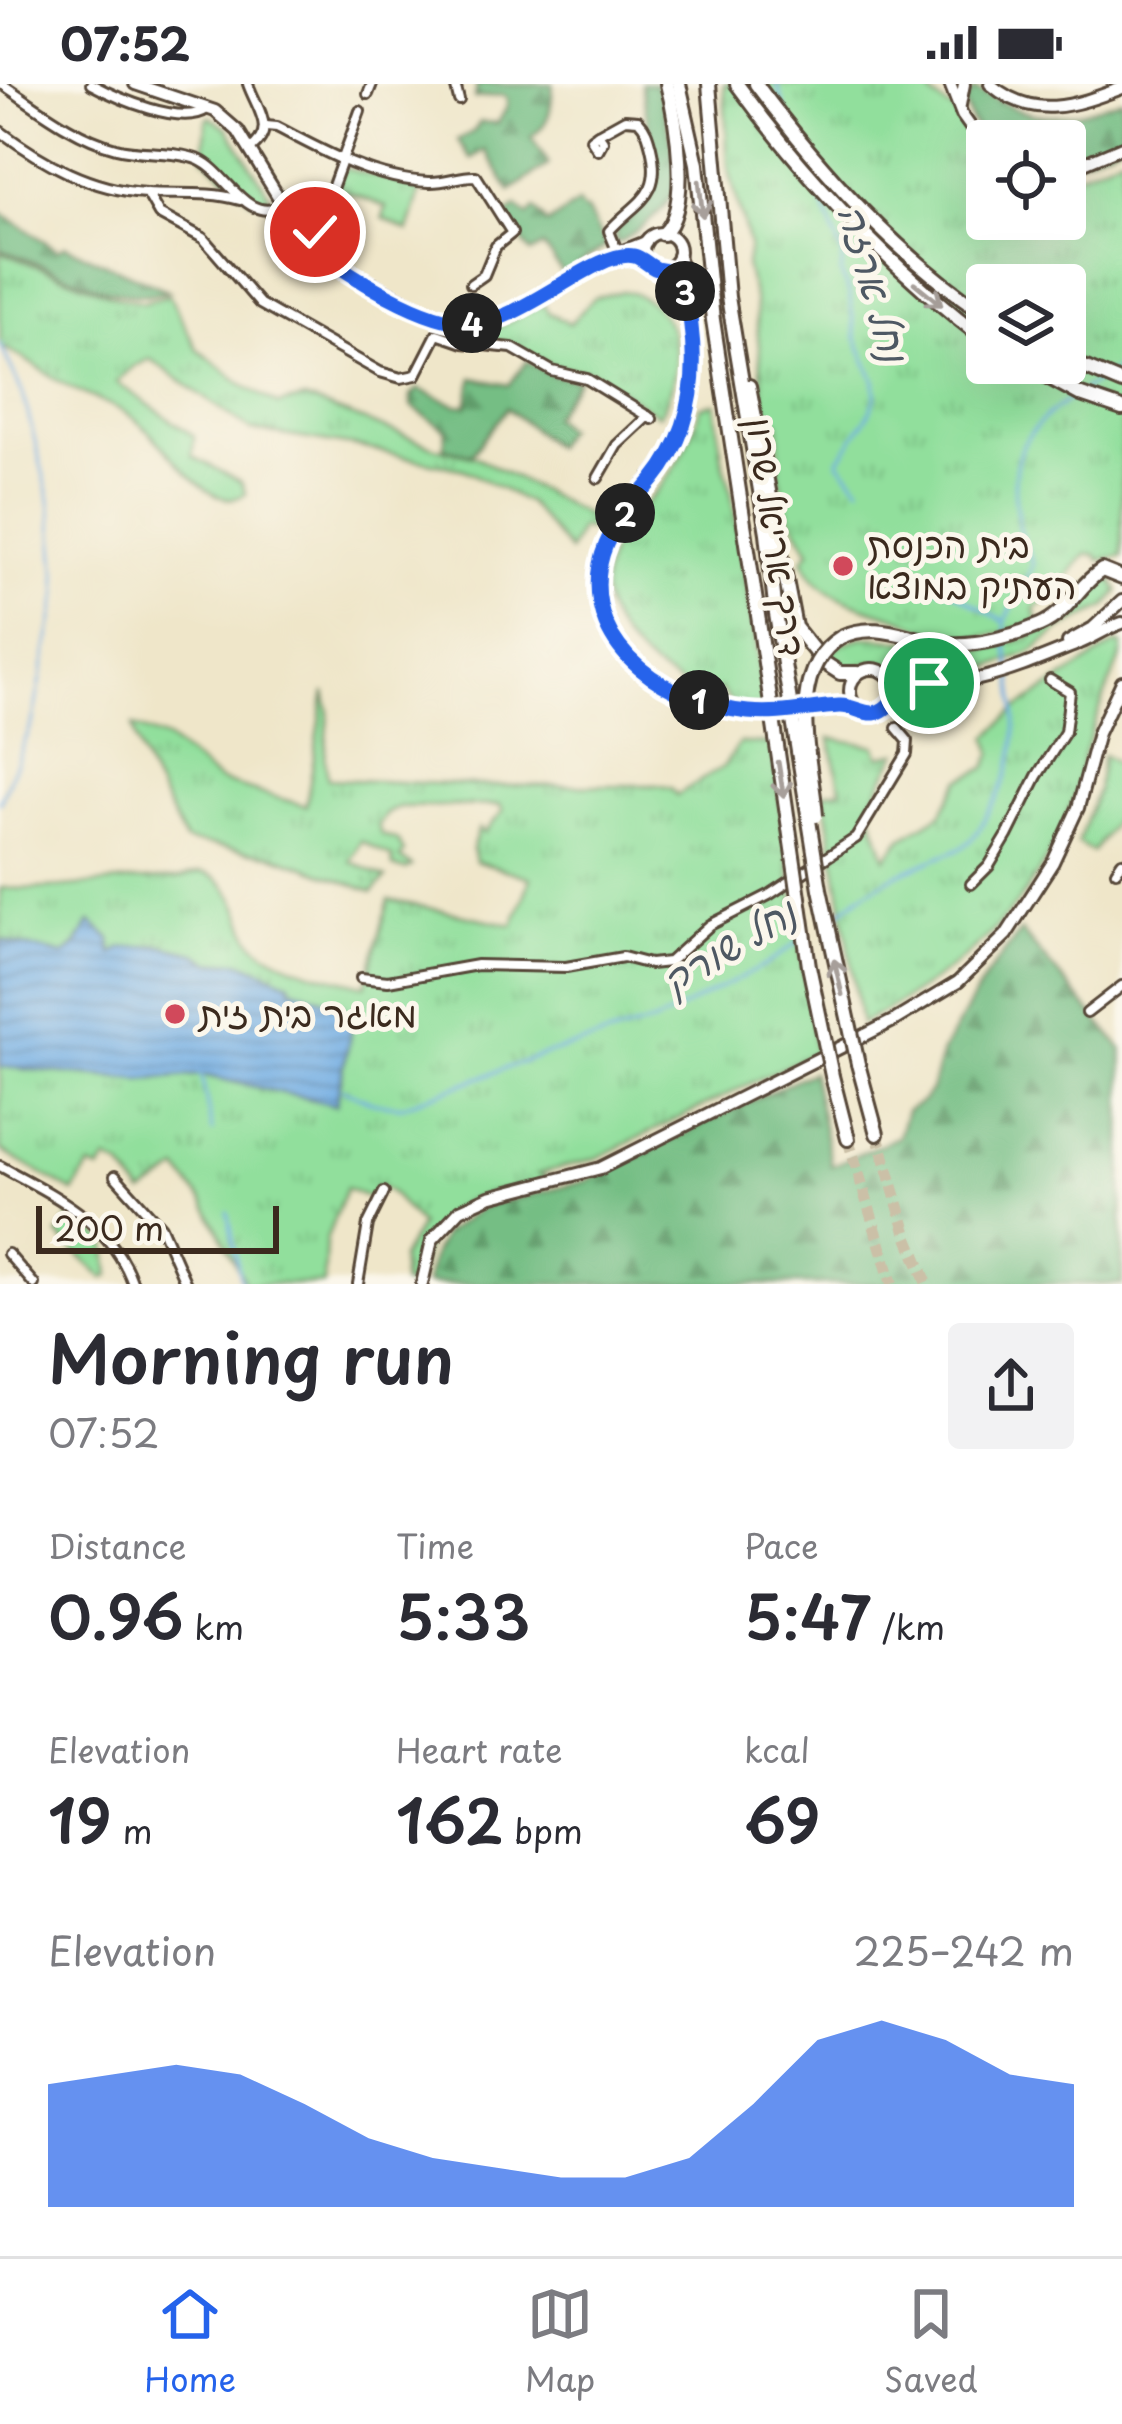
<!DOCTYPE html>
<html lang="en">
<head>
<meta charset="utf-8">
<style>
  body { margin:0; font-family:"Playpen Sans","Playpen Sans Hebrew",sans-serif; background:#f2f2f3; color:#2b2b33; height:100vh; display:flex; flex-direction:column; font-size:45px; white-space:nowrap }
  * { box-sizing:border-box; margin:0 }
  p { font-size:39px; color:#7c7c81 }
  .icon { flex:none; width:66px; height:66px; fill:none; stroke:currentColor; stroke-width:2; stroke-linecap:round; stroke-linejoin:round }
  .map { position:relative; height:1200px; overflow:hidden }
  .panel { display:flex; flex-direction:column; background:#fff; flex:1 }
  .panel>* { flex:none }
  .tools { position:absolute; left:966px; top:36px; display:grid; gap:24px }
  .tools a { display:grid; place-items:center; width:120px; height:120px; border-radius:12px; background:#fff; box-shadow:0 12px 48px #0002; font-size:60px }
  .scale { position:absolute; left:36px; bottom:30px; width:243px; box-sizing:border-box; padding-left:12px; border:6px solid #3b2a1e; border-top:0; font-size:33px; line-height:42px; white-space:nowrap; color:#3b2a1e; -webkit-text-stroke:9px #fbf7ec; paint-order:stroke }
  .pin { position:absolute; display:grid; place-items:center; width:102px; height:102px; color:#fff; margin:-51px; border:6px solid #fff; border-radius:50%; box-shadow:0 3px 12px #0007 }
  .km { position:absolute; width:60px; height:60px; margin:-30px; border-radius:50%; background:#222; color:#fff; font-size:33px; line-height:60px; text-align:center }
  .round { display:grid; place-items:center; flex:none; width:126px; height:126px; border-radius:12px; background:#f2f2f3 }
  .overview { display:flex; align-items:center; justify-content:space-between; height:204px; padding:0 48px }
  h1 { font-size:66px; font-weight:600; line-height:90px }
  .stats { display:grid; grid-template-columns:repeat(3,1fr); gap:18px; height:204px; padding:12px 48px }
  .stats div { display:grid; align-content:center }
  .stats b { font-size:60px; font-weight:600 }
  .stats small { font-size:33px; font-weight:400 }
  .stats p { font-size:33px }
  .chart { height:336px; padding:24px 48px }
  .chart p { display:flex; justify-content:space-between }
  .chart svg { width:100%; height:216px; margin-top:12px; fill:#2563eb; opacity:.7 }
  .status { display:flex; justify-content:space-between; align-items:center; height:84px; padding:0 60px; background:#fff; direction:ltr }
  .status svg { height:33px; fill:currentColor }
  .menu { display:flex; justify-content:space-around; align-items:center; height:168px; border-top:3px solid #e1e1e2; background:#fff; font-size:33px; color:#7c7c81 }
  .menu a { display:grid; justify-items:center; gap:6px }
  .menu .on { color:#2563eb }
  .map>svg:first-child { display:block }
</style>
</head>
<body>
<div class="status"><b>07:52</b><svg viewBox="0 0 49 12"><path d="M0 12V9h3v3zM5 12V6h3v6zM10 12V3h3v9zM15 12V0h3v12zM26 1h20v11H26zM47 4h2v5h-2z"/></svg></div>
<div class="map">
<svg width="1122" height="1200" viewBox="0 0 1122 1200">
  <defs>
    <pattern id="grass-tufts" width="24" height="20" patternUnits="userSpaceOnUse" patternTransform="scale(3)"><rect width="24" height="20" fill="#91df9c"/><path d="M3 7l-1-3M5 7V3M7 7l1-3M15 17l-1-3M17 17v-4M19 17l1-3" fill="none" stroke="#7ec086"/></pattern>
    <pattern id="forest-firs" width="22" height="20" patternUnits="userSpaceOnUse" patternTransform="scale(3)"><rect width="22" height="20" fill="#74be84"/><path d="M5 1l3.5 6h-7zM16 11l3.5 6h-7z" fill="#609b6b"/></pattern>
    <pattern id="water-rules" width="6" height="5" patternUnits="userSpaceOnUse" patternTransform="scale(3)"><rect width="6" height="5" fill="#72ade3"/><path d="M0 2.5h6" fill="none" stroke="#5f8db7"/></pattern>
  </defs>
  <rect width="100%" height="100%" fill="#fbf7ec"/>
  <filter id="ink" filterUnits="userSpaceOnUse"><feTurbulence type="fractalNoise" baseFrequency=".00833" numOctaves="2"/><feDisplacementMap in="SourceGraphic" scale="24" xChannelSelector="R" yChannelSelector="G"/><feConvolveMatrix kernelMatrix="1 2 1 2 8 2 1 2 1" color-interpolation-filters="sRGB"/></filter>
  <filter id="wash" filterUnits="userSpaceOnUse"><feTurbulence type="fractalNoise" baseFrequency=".004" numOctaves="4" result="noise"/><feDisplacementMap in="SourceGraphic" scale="48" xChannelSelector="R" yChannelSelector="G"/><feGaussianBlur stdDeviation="2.7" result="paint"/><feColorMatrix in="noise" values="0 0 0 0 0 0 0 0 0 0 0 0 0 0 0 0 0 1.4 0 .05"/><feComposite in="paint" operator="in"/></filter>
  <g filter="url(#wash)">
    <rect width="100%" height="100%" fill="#efe6c9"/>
    <g fill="url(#grass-tufts)" stroke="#66845d" stroke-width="3" fill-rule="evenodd">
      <path d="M 724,0 L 926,0 L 933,13 L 953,26 L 987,74 L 987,135 L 1065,135 L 1065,95 L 1122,71 L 1122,472 L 1099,476 L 1096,471 L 1087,470 C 1065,489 1064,509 1035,524 L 1037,538 C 1013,545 989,554 964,554 C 942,554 922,543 902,535 C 865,522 820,517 803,475 L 810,467 L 789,431 L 779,390 L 779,339 L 764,319 L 755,219 L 746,181 L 749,161 L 728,82 ZM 987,201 L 1065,201 L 1065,279 L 987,279 Z"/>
      <polygon points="344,84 421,104 408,147 383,134 386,123 336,104"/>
      <path d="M 0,168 L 117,213 L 144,218 L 169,211 L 197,265 L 242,300 L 278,321 L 305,315 L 438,364 L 476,373 L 594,435 L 587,446 L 580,444 L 569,467 L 528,419 L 465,386 L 360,363 L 251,346 L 150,275 L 133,283 L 116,298 L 194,352 L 192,372 L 241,398 L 246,410 C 235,416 223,416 212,409 C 182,390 164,360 138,338 C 116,319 89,315 64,300 C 42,288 24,272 0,262 Z"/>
      <path d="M 623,207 C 682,217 687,288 659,331 L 591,287 L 556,283 L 506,258 L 457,253 L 458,243 L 500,242 L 543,220 L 548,228 L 570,240 L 593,214 Z"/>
      <path d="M 715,319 L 722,374 L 730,402 L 766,623 L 733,621 L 720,605 L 712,615 C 648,590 572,533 617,456 C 630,434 649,418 664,398 C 681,377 694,349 700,323 Z"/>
      <path d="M 1102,493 L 1112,495 L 1118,507 L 1106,523 L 1061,545 L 1032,568 L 988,584 L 914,591 L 899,589 L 880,577 L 849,584 L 828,571 C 865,535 907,564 950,566 C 982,568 1021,558 1050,544 C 1073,533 1083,509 1102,493 Z"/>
      <path d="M 1117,559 L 1122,561 C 1122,579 1114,587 1108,604 C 1100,623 1094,644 1086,664 C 1080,682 1078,700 1072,718 C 1032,830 961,886 861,940 L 824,709 L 841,706 L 830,654 L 876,662 L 879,672 L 897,669 L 869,723 L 886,774 L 902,754 L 941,730 L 960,696 L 986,684 L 993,669 L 988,653 L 1017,625 Z"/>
      <path d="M 325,608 L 329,628 L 325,675 L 328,695 L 491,702 L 658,701 L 671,704 L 677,711 L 723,683 L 740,659 L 772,660 L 815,968 L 597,1074 L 538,1090 L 552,1096 C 475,1113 430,1109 418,1200 L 402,1200 L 401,1174 L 420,1141 L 390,1107 L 378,1101 L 369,1114 L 346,1104 L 326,1156 L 324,1200 L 246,1200 L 205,1120 L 179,1086 L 143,1110 L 121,1083 L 107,1076 L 100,1087 L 90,1083 L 73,1108 L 0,1066 L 0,804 C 60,808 116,795 175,795 C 186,795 198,785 210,791 C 233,802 241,830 249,851 C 262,880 337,895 366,901 L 389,816 L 513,841 L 531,794 L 475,777 L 472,765 L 479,744 L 484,749 L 503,727 L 500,721 L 399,723 L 386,730 L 378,741 L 381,750 L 397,756 L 404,768 L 400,774 L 412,782 L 406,786 L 393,783 L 392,773 L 361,757 L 350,777 L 386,794 L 373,808 L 275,772 L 185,757 C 170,725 137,672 133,642 L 167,655 L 219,697 L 306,722 Z"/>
    </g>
    <g fill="url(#forest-firs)" stroke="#587451" stroke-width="3">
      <path d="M 477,0 L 553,0 C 551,23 552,38 531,53 L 549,80 L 510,107 L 485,66 L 471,75 L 458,56 L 474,47 L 480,38 L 498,39 L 507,23 L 507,14 L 502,11 L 475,14 Z"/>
      <path d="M 641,0 L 656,0 C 664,24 681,81 674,104 C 667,127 640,145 621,158 L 615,158 L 616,145 L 644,123 L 658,93 Z"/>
      <path d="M 974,6 C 989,11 1003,20 1018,26 C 1054,40 1087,27 1122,15 L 1122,58 L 1065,82 L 1065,57 L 987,57 L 972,39 L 965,19 Z"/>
      <polygon points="578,119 584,127 587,126 606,162 564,191 543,162 531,169 505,132 517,122 528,132 535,125 547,140"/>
      <path d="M 0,128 L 58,166 L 65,162 L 169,207 C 112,223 54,181 0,166 Z"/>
      <polygon points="527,277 551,291 578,296 552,333 566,345 553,362 507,324 472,370 444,364 446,346 411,322 411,312 418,305 456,321 467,322 473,294 509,301"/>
      <polygon points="1021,847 1122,965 1122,1200 426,1200 433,1170 444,1150 482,1123 586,1097 812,988 831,1082 898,1053 906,1027 923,1017 931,1006 942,968 987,891"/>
    </g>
    <g fill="#91df9c" stroke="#66845d" stroke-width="3">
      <polygon points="210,33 228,44 269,110 268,117 253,117 204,73 206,37"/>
      <polygon points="1103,671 1119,680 1122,677 1122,725 1093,768 1078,759 1097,706"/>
      <polygon points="73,1128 106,1158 110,1192 103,1194 58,1151"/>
    </g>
    <polygon fill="url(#water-rules)" stroke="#566c80" stroke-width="3" points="90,838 111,855 112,870 122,864 160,861 195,869 212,879 239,877 290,898 291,903 345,923 346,929 354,932 336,1021 202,991 140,996 0,983 0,856 64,871 76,861"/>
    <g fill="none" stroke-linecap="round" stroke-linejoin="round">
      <g stroke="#72ade3" stroke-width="3">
        <polyline points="777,0 787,32"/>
        <polyline points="818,108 843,171 841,190 849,209 856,254 875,297 876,312 868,332 838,377 860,403"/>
        <polyline points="0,260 23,310 50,416 58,509 32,640 0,718"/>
        <polyline points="1108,290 1122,281"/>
        <polyline points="1083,306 1100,295"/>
        <polyline points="922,497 952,507 1005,538"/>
        <path d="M 1006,548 L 1005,538 L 1033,481 C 1030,468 1022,459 1020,446 C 1006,376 1017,350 1075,311"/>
        <path d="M 831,835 L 861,811 L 896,791 L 963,763 C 977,753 982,739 991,724 C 1026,669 1017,619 1006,558"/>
        <polyline points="201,989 212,1047"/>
        <polyline points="343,1005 374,1019 402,1022 540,972 655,938 766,881 799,857"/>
        <polyline points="228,1128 241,1200"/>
      </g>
    </g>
  </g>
  <g filter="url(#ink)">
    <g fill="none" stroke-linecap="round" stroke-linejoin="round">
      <g stroke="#cbc0a7" stroke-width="12" stroke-dasharray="12 6" stroke-linecap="butt">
        <polyline points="877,1050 907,1151 927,1200"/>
        <polyline points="848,1055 892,1200"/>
      </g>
      <g stroke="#564638" stroke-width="14">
        <g id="minor">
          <path d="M 2,0 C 38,24 74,53 116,64 C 142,71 174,66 199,76 C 228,89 245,140 282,122"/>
          <path d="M 91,0 C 117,14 182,43 207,25"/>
          <path d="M 248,0 C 257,26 278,46 249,66"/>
          <polyline points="455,0 459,16"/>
          <polyline points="368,10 372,0"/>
          <path d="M 266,42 L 277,43 C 324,68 375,96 429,98 C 445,99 461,91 476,92 L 512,149 L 496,162 L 484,191 L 471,200"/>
          <path d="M 0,47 C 43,79 91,106 146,109 C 177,111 209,107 240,116"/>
          <path d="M 598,50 L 625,35 L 638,36 C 646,44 648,51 651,63 C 663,113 637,116 609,147 L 618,169"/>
          <polygon points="598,50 603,57 598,66 591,55"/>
          <polyline points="147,109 159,130 203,154 260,220 380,288 401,294 416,291 437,250 463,259 512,264 552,287 587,295 652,335"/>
          <polyline points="307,158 318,143 360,27"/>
          <polyline points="598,394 617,361 648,332"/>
          <polyline points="1116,787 1122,778"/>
          <polyline points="971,800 989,782 1007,752 1037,692 1065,648 1070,608 1050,596"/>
          <polyline points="361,894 388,897 477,881 566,883 623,873 650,880 669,878 710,841 769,811 856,754 907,670 908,657 897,644"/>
          <polyline points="1087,929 1122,902"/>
          <path d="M 0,1082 C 55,1112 111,1137 133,1200"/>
          <polyline points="115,1092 161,1143 186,1200"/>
          <polyline points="8,1170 34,1200"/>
          <polyline points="358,1200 368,1140 384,1108"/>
        </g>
      </g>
      <g stroke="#564638" stroke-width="16">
        <g id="secondary">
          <polyline points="135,0 215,27 238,47 304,155 356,191 437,234 474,239 513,230 618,169 646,158"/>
          <polyline points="950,0 962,31 987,66"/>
          <path d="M 990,0 C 1033,37 1074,22 1122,4"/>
          <polyline points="960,21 964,0"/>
          <polyline points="1065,87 1122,63"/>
          <circle cx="661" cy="167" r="18"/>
          <path d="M 678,172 C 692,219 700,276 688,326 C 674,385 626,409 607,458 C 568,555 668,624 755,629 C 786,630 816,624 847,621 L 861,626"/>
          <polyline points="1068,558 1093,544 1122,517"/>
          <circle cx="872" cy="607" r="22"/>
          <path d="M 890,594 C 950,616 1025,581 1080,559 C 1094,553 1107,544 1122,539"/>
          <polyline points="422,1200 432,1156 460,1126 489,1113 601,1084 895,936 958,898 1006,851 1053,778 1078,724 1098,649 1122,598"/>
        </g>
      </g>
      <g stroke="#564638" stroke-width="18">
        <g id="trunk">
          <polyline points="679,0 697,80 713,236 759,538"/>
          <polyline points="709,0 728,213 767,449 776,530"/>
          <path d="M 737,0 C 809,99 889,183 987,257"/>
          <path d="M 756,0 C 821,87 896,171 987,231"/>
          <path d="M 663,150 C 692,125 676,34 667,0"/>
          <polyline points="1065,275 1122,299"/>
          <polyline points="1022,279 1081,311 1122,325"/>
          <polyline points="749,302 795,543 823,578 840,589 857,589"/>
          <path d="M 841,553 C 879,535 911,558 950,560 C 978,562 1014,552 1040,541 C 1068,529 1078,501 1102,486 L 1122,494"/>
          <polyline points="858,980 877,1050"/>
          <polyline points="832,992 848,1055"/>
        </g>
      </g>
      <use href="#minor" stroke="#fff" stroke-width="8"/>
      <use href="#secondary" stroke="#fff" stroke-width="10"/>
      <use href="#trunk" stroke="#fff" stroke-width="12"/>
      <g stroke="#564638" stroke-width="18" stroke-linecap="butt">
        <g id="trunk-bridge">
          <polyline points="776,530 820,805 858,980"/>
          <polyline points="759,538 809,882 832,992"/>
          <path d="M 816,732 C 812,676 783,589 841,553"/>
        </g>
      </g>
      <use href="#trunk-bridge" stroke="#fff" stroke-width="12"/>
    </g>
    <defs><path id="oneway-shaft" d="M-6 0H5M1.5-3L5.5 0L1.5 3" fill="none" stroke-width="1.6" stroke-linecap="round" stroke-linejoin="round" transform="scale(3)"/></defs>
    <g stroke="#a79f9a">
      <use href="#oneway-shaft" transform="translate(701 115) rotate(84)"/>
      <use href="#oneway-shaft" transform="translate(928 210) rotate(39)"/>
      <use href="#oneway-shaft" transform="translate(781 696) rotate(81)"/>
      <use href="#oneway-shaft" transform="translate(838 893) rotate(-103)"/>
    </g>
  </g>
  <g fill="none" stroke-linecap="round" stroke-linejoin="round" filter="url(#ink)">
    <g stroke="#fff" stroke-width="24">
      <path id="route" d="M 315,148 L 307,158 C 346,190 426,242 477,239 C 526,235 599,164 634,172 C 643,174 648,182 657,185 C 665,187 668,186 674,191 C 689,202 689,225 691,242 C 698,297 689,352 653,396 C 631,422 607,445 600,480 C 584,568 672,620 748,628 C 779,631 809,624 839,622 C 852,621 862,630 874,629 C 888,627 892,614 903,609 C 911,605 920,602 929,599"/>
    </g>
    <use href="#route" stroke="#2563eb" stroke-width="15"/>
  </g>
  <g fill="#d1495b" stroke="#fbf7ec" stroke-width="4.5">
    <circle cx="843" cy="482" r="12"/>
    <circle cx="175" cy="930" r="12"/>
  </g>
  <g text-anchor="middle" stroke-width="10" stroke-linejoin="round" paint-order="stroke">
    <g font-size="36" fill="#3b2a1e" stroke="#fbf7ec">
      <text transform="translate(776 453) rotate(82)" y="13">דרך אריאל שרון</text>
    </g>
    <g font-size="36" fill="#3b2a1e" stroke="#fbf7ec" text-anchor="start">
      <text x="867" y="474">בית הכנסת<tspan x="867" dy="41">העתיק במוצא</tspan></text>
      <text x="199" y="943">מאגר בית זית</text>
    </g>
    <g font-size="39" font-style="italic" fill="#4e5863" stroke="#fbf7ec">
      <text transform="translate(873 199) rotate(74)" y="14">נחל ארזה</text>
      <text transform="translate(729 863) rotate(-31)" y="14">נחל שורק</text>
    </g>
  </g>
</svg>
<div class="tools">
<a><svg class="icon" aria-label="locate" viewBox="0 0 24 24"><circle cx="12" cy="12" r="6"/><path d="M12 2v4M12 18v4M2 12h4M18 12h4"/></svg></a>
<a><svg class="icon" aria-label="layers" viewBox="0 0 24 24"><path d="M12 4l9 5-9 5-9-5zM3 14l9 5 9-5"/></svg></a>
</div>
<div class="scale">200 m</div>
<div class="pin" style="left:929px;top:599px;background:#1e9e55"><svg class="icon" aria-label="arrive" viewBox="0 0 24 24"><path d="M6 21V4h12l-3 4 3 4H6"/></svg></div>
<div class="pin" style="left:315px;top:148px;background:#d93025"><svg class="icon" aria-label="check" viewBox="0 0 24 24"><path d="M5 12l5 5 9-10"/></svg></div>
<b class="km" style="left:699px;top:616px">1</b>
<b class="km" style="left:625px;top:429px">2</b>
<b class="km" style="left:685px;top:207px">3</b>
<b class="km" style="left:472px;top:239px">4</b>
</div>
<section class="panel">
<div class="overview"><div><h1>Morning run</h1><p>07:52</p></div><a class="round"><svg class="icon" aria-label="share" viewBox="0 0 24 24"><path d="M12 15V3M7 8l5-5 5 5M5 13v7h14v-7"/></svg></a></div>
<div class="stats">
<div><p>Distance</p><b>0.96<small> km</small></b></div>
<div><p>Time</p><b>5:33</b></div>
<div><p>Pace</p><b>5:47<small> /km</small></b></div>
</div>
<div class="stats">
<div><p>Elevation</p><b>19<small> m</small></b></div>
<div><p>Heart rate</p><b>162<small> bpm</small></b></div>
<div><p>kcal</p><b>69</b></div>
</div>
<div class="chart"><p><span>Elevation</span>225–242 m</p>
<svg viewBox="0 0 160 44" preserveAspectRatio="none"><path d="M0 44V19L10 17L20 15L30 17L40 23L50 30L60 34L70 36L80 38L90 38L100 34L110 23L120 10L130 6L140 10L150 17L160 19V44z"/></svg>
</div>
</section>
<nav class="menu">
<a class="on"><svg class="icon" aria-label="home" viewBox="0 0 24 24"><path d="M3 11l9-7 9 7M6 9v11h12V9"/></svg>Home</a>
<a><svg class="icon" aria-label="map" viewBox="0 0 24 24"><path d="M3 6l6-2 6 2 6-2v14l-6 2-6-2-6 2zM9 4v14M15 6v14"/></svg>Map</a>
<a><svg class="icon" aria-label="saved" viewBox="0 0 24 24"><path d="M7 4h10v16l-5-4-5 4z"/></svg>Saved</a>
</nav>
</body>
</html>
